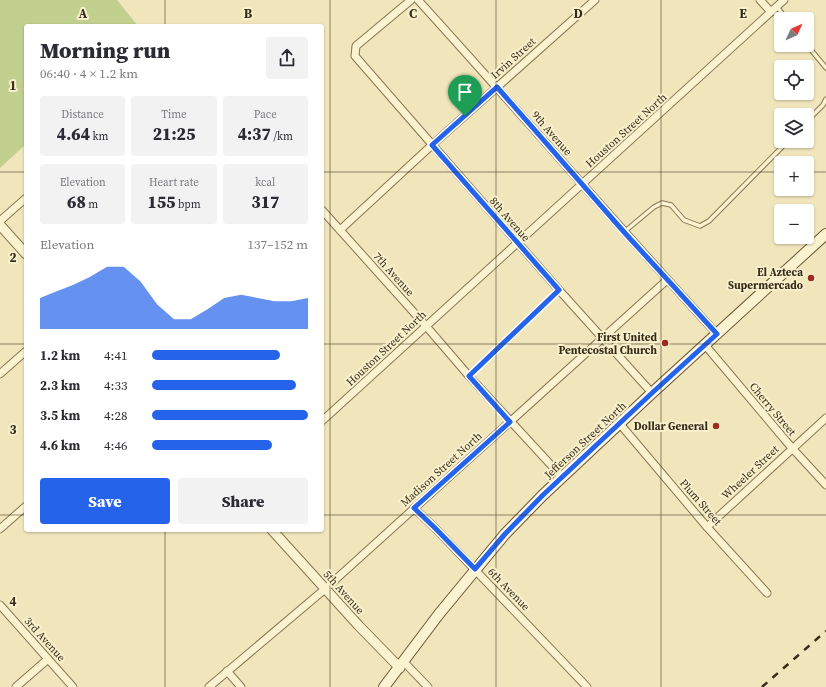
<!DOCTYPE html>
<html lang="en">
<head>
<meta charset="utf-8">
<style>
  body { margin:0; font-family:"Source Serif 4",serif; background:#f2f2f3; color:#2b2b33; height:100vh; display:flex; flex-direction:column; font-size:15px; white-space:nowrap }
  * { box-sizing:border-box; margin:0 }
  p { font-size:13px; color:#7c7c81 }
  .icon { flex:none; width:22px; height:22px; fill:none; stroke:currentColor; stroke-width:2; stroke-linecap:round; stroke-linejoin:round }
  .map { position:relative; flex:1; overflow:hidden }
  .panel { position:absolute; left:24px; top:24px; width:300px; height:508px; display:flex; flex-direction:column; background:#fff; border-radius:4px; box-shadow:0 1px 3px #0004 }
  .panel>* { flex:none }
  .needle { width:26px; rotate:46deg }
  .fabs { position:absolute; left:774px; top:12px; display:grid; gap:8px }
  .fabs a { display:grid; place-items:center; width:40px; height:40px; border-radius:4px; background:#fff; box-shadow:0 1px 3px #0004; font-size:20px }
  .pin { position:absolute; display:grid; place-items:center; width:34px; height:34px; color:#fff; margin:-41px -17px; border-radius:50% 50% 50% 0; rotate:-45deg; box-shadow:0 0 4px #0007 }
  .pin .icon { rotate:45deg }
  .round { display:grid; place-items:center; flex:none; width:42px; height:42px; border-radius:4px; background:#f2f2f3 }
  .head { display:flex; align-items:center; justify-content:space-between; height:68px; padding:0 16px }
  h1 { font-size:22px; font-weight:800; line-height:30px }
  .metrics { display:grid; grid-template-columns:repeat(3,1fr); gap:6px; height:68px; padding:4px 16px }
  .metrics div { display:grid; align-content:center; border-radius:4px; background:#f2f2f3; text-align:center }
  .metrics b { font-size:17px; font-weight:800 }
  .metrics small { font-size:11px; font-weight:400 }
  .metrics p { font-size:11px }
  .chart { height:112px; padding:8px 16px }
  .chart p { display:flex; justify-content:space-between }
  .chart svg { width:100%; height:72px; margin-top:4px; fill:#2563eb; opacity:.7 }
  .cta { display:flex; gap:8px; margin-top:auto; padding:8px 16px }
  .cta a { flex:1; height:46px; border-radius:4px; background:#2563eb; color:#fff; font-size:16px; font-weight:800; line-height:46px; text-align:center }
  .cta a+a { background:#f2f2f3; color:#2b2b33 }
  ul { padding:0 16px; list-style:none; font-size:13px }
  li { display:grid; grid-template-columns:64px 48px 1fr; align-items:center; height:30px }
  li i { height:10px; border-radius:5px; background:#2563eb }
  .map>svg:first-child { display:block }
</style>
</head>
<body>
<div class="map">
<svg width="826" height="687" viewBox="0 0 826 687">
  <rect width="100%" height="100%" fill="#f1e6bb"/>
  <polygon fill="#c1cf8f" points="0,0 117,0 138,26 26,26 26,144 0,168"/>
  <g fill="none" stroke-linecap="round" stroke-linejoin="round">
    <g stroke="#897654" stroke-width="5.5">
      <g id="service">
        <polyline points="777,7 787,19"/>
        <polyline points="807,45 826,68"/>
        <polyline points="807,121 823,105 826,99"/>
        <polyline points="624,232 654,207 662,203 671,205 684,220 700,226 709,221 788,141"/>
        <polyline points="469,376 559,290"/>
      </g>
    </g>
    <g stroke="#897654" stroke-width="9">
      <g id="minor">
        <polyline points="411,0 356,46 355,56 559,290 652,393"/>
        <path d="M 418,0 C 519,111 616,224 717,334"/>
        <polyline points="760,0 771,12"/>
        <polyline points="322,210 426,326 469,376 562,477"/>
        <polyline points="0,221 26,198"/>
        <polyline points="340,230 432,145 595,0"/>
        <polyline points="705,345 792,448 826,485"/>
        <polyline points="0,374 26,351"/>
        <polyline points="322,421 784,0"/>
        <polyline points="620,424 707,527 767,593"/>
        <polyline points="414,508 435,528 587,687"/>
        <polyline points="707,527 826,418"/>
        <polyline points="0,529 26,506"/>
        <polyline points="0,605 73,687"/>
        <polyline points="404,662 428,687"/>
        <polyline points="227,671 241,687"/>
        <polyline points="16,687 48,659"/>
        <polyline points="209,687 325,589 667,280"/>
      </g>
    </g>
    <g stroke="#897654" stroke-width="11">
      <g id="tertiary">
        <polyline points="0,225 26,254"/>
        <polyline points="272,530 359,626 400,668"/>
      </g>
    </g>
    <g stroke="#6b5637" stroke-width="12">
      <polyline id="secondary" points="384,687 439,614 505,534 543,495 652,393 826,234"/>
    </g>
    <use href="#service" stroke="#fbf3cf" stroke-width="3.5"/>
    <use href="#minor" stroke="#fbf3cf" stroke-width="7"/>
    <use href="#tertiary" stroke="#fbf3cf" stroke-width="9"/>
    <use href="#secondary" stroke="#fbf3cf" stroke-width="10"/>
    <polyline stroke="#372b1a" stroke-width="2.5" stroke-dasharray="7 7" stroke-linecap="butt" points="762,687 826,631"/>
  </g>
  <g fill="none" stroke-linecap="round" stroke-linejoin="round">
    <g stroke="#fff" stroke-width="8">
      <polygon id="route" points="497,87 624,232 717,334 652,393 543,495 505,534 475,569 435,528 414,508 510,422 469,376 559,290 432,145"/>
    </g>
    <use href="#route" stroke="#2563eb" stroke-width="5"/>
  </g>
  <path fill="none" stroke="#372b1a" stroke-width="1" stroke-opacity="0.55" d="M 165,0 L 165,26M 330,0 L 330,687M 496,0 L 496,687M 661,0 L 661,687M 0,172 L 26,172M 322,172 L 781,172M 807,172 L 826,172M 0,344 L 26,344M 322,344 L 826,344M 0,515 L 26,515M 322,515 L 826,515M 165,530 L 165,687"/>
  <g fill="#9d2b1f" stroke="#f8efcb" stroke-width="1.5">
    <circle cx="811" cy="278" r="4"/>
    <circle cx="665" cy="343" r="4"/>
    <circle cx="716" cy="426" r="4"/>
  </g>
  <g text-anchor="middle" stroke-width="4" stroke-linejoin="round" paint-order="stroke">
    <g font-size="11" fill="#372b1a" stroke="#f8efcb">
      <text transform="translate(513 58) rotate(-42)" y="4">Irvin Street</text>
      <text transform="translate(626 130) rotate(-42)" y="4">Houston Street North</text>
      <text transform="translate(552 133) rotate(49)" y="4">9th Avenue</text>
      <text transform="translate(510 219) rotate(49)" y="4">8th Avenue</text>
      <text transform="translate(394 274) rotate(48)" y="4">7th Avenue</text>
      <text transform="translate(386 348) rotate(-43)" y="4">Houston Street North</text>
      <text transform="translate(773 409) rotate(50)" y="4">Cherry Street</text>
      <text transform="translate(585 440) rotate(-43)" y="4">Jefferson Street North</text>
      <text transform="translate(441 469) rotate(-42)" y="4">Madison Street North</text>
      <text transform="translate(750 472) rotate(-43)" y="4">Wheeler Street</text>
      <text transform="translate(701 502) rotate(49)" y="4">Plum Street</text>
      <text transform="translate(509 589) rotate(46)" y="4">6th Avenue</text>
      <text transform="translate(344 592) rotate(48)" y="4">5th Avenue</text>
      <text transform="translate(45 639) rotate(48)" y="4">3rd Avenue</text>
    </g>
    <g font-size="11" font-weight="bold" fill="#372b1a" stroke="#f8efcb" text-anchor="end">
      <text x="803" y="276">El Azteca<tspan x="803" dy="13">Supermercado</tspan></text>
      <text x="657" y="341">First United<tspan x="657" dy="13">Pentecostal Church</tspan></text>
      <text x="708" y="430">Dollar General</text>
    </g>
  </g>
  <g font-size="13" text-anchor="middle" font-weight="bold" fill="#372b1a" stroke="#f8efcb" stroke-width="4" stroke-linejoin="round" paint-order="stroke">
    <text x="83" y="18">A</text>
    <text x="248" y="18">B</text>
    <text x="413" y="18">C</text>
    <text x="578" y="18">D</text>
    <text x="743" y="18">E</text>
    <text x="13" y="90">1</text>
    <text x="13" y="262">2</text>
    <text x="13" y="434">3</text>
    <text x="13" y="606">4</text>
  </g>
</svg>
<div class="fabs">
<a><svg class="needle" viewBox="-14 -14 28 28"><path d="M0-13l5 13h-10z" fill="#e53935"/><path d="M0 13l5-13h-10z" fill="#7c7c81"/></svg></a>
<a><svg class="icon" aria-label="locate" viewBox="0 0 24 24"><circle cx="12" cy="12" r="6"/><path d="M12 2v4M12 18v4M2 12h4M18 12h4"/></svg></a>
<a><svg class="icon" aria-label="layers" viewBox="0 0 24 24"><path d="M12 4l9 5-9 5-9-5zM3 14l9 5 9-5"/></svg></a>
<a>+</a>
<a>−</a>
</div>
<div class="pin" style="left:465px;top:116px;background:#1e9e55"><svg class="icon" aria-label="arrive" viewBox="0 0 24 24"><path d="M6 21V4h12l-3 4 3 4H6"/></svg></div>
<section class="panel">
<div class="head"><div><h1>Morning run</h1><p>06:40 · 4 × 1.2 km</p></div><a class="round"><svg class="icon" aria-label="share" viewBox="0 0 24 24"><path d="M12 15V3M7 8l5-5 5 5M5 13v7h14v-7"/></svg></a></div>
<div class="metrics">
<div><p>Distance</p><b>4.64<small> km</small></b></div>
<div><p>Time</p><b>21:25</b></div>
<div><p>Pace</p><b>4:37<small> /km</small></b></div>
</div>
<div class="metrics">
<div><p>Elevation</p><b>68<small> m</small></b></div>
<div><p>Heart rate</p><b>155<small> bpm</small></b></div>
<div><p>kcal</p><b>317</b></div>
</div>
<div class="chart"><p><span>Elevation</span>137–152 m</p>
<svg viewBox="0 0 160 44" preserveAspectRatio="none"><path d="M0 44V25L10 21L20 17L30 12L40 6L50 6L60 15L70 29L80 38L90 38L100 32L110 25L120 23L130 25L140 27L150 27L160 25V44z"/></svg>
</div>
<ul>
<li><b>1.2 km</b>4:41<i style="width:82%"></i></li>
<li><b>2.3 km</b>4:33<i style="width:92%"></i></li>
<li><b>3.5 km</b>4:28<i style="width:100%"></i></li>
<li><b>4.6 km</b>4:46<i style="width:77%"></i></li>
</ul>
<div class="cta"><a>Save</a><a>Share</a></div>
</section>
</div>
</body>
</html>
